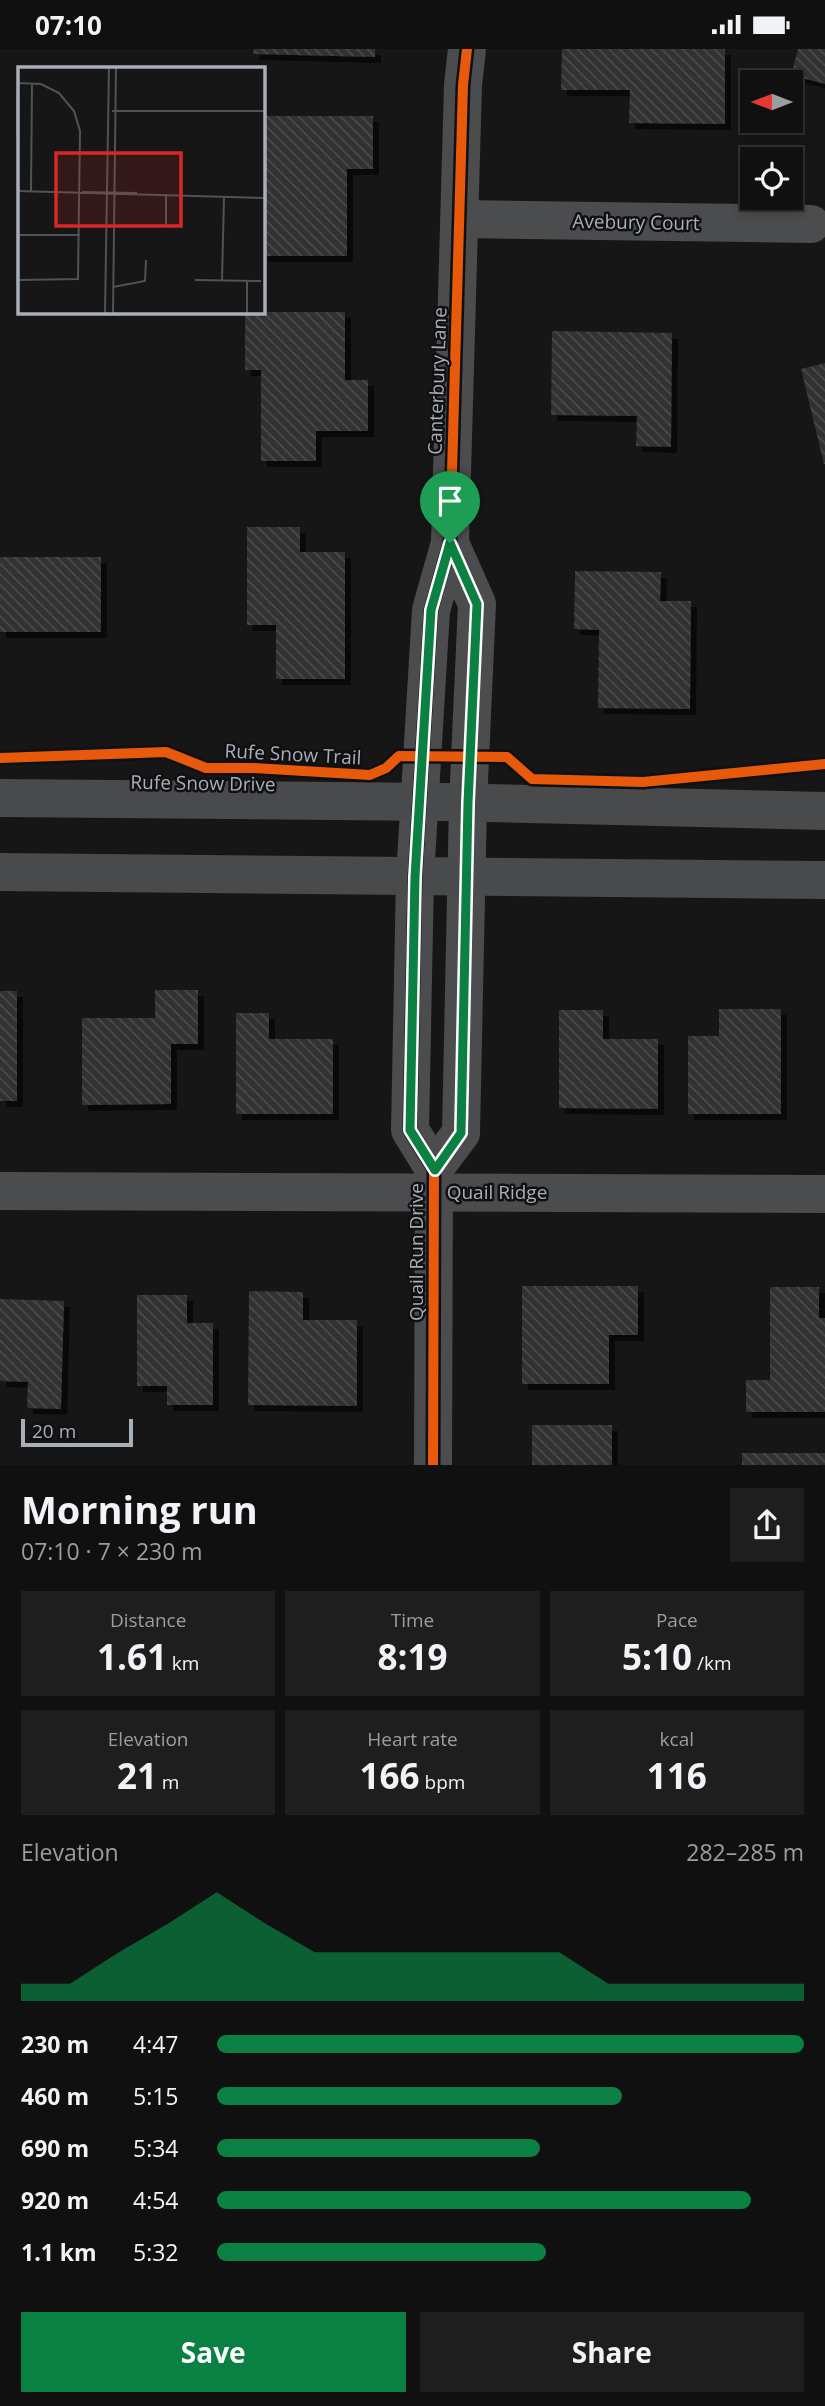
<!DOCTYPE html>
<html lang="en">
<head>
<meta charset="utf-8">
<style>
  body { margin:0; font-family:"Open Sans",sans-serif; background:#1e1e1e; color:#f1f3f6; height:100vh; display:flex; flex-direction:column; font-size:26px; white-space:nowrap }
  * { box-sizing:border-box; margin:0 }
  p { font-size:23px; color:#9c9d9f }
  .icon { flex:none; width:38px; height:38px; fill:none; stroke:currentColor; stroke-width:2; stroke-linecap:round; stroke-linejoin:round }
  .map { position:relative; height:1416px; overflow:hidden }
  .panel { display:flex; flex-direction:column; background:#101010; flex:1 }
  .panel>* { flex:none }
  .needle { width:46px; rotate:270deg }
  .fabs { position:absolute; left:740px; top:21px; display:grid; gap:14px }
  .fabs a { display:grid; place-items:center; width:63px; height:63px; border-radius:0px; background:#101010; box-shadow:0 4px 10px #0003,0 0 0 2px #303030; font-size:35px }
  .scale { position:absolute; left:21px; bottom:18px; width:112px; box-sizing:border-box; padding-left:7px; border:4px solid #a8afb6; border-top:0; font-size:19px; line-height:24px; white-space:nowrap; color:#a8afb6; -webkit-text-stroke:5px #101012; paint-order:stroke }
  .pin { position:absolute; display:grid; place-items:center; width:60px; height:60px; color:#fff; margin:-72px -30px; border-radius:50% 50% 50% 0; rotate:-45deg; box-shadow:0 0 7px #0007 }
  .pin .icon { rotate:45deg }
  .round { display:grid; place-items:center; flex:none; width:74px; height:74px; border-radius:0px; background:#1e1e1e }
  .head { display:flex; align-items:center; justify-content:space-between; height:119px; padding:0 21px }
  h1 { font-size:38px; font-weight:700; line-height:52px }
  .stats { display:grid; grid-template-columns:repeat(3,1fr); gap:10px; height:119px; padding:7px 21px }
  .stats div { display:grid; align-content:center; border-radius:0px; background:#1e1e1e; text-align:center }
  .stats b { font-size:35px; font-weight:700 }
  .stats small { font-size:19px; font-weight:400 }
  .stats p { font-size:19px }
  .chart { height:196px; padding:14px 21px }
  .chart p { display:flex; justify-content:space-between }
  .chart svg { width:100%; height:126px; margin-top:7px; fill:#0b8043; opacity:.7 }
  .cta { display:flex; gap:14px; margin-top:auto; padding:14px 21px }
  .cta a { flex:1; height:80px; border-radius:0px; background:#0b8043; color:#fff; font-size:28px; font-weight:700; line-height:80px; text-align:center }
  .cta a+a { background:#1e1e1e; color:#f1f3f6 }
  ul { padding:0 21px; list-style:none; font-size:23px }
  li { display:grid; grid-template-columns:112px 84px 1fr; align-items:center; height:52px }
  li i { height:18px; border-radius:9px; background:#0b8043 }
  .status { display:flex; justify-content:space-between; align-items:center; height:49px; padding:0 35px; background:#101010; direction:ltr }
  .status svg { height:19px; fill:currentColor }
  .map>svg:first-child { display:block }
</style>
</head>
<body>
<div class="status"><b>07:10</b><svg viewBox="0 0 49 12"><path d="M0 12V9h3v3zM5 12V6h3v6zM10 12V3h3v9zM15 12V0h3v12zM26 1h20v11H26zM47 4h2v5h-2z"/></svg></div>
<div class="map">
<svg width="825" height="1416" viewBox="0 0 825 1416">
  <defs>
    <pattern id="building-back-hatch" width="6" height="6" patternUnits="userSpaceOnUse" patternTransform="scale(1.75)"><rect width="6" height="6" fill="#303132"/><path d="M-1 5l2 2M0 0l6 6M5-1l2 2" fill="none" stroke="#4b4c4d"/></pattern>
    <filter id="shadow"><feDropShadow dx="6" dy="6" stdDeviation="0" flood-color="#0009"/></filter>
  </defs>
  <rect width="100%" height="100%" fill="#161616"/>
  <g fill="url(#building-back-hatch)" filter="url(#shadow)">
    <polygon points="254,0 375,0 375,8 253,5"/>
    <polygon points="562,0 725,0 725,75 629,74 630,41 561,41"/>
    <polygon points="798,0 825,0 825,35 791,26"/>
    <rect x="16" y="43" width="3" height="46"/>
    <polygon points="262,67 373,67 373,120 347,120 347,207 262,207"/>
    <polygon points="245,263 345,263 345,331 368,331 368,382 316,382 316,412 261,412 261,321 245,321"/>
    <polygon points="552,282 672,284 671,398 636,397 637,367 551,366"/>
    <polygon points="825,314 825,415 824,415 801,320"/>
    <polygon points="247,478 300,478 300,503 345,503 345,630 276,630 276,576 247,576"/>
    <rect x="0" y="508" width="101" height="75"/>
    <polygon points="575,522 661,523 660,552 691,552 690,660 598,659 599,581 574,580"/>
    <polygon points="155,941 198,941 198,995 171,995 171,1055 82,1056 82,969 155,969"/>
    <rect x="0" y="942" width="17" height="110"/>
    <polygon points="719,960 781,960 781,1065 688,1065 688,987 719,987"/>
    <polygon points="559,961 603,961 603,990 658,990 658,1060 559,1059"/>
    <polygon points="236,964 269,964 269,990 333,990 333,1065 236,1065"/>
    <polygon points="522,1237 638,1237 638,1286 609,1286 609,1335 522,1335"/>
    <polygon points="770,1238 819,1238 819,1269 825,1269 825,1363 746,1363 746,1331 770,1331"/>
    <polygon points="249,1242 303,1243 303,1271 357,1271 357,1357 248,1356"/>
    <polygon points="137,1246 187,1246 187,1274 213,1274 213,1356 167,1356 167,1337 137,1337"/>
    <polygon points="0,1250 64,1252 61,1360 27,1359 28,1333 0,1332"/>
    <rect x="532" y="1376" width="80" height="40"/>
    <rect x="742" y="1404" width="83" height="12"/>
  </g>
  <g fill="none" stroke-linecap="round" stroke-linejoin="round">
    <g stroke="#4a4c4e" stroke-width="38">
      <polyline points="460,170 811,175"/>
      <polyline points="434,1120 461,1084 468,754 477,555 450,494"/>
      <polyline points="0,1142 825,1145"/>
      <polyline points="433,1416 434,1120 410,1081 415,828 431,561 450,494 463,36 467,0"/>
    </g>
    <g stroke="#494a4c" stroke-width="38">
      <polyline points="0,749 442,753 825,762"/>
      <polyline points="0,823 825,831"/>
    </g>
    <g stroke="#101012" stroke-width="15">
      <g id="cycleway">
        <polyline points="0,709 166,703 206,719 253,719 370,726 386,719 399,707 507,708 532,730 643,733 825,715"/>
        <polyline points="433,1416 434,1120 410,1081 415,828 431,561 450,494 463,36 467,0"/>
      </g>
    </g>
    <use href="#cycleway" stroke="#e8590c" stroke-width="10"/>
  </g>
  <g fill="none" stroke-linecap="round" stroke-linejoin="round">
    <g stroke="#fff" stroke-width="14">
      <polygon id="route" points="450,494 477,555 468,754 461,1084 435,1121 410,1081 415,828 431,561"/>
    </g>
    <use href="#route" stroke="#0b8043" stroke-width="9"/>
  </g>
  <g text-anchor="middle" stroke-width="5" stroke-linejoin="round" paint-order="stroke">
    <g font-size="19" fill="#a8afb6" stroke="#101012">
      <text transform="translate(636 173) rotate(1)" y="7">Avebury Court</text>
      <text transform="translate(437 332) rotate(-88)" y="7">Canterbury Lane</text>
      <text transform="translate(293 705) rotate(3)" y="7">Rufe Snow Trail</text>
      <text transform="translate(203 734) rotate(1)" y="7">Rufe Snow Drive</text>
      <text x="497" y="1150">Quail Ridge</text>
      <text transform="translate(416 1203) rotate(-90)" y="7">Quail Run Drive</text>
    </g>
  </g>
  <g transform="translate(18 18)">
    <rect width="247" height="247" fill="#161616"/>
    <path fill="none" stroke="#505356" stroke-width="2" d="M 0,16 L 23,17 L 41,26 L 56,44 L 62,64 L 60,212 L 0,213M 94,44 L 247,44M 0,124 L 247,131M 13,124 L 14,16M 64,125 L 119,126M 148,158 L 148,127M 0,168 L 62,168M 177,213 L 243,214M 204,214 L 206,130M 95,220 L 127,214 L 128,193M 87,246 L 91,0M 95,246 L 98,0M 229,246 L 229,215"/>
    <path fill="#d62828" fill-opacity="0.15" stroke="#d62828" stroke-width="3.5" d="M 38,86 L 163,86 L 163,159 L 38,159 Z"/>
    <rect width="247" height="247" fill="none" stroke="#a8afb6" stroke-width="3.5"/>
  </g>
</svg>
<div class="fabs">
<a><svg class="needle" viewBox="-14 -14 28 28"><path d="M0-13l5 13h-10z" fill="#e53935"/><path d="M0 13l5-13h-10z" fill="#9c9d9f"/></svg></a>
<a><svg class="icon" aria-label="locate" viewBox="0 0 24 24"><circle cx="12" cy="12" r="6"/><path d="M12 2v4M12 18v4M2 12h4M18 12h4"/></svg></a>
</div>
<div class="scale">20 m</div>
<div class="pin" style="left:450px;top:494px;background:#1e9e55"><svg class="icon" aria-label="arrive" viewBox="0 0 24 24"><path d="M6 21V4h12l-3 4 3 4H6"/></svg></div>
</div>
<section class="panel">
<div class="head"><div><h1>Morning run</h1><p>07:10 · 7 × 230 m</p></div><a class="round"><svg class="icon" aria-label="share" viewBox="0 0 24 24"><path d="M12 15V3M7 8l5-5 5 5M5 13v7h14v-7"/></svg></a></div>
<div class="stats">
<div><p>Distance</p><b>1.61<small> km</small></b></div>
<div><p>Time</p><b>8:19</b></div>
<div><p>Pace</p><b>5:10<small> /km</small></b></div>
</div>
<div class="stats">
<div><p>Elevation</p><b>21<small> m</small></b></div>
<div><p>Heart rate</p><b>166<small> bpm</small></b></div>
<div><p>kcal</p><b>116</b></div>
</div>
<div class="chart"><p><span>Elevation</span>282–285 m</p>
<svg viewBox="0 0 160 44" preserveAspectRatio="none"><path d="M0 44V38L10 38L20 27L30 17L40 6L50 17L60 27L70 27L80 27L90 27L100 27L110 27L120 38L130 38L140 38L150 38L160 38V44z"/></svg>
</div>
<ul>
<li><b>230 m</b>4:47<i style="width:100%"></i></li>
<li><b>460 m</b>5:15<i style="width:69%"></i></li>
<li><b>690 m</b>5:34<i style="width:55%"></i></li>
<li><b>920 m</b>4:54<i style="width:91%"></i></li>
<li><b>1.1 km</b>5:32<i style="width:56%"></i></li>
</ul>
<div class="cta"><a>Save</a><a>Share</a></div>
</section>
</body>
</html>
